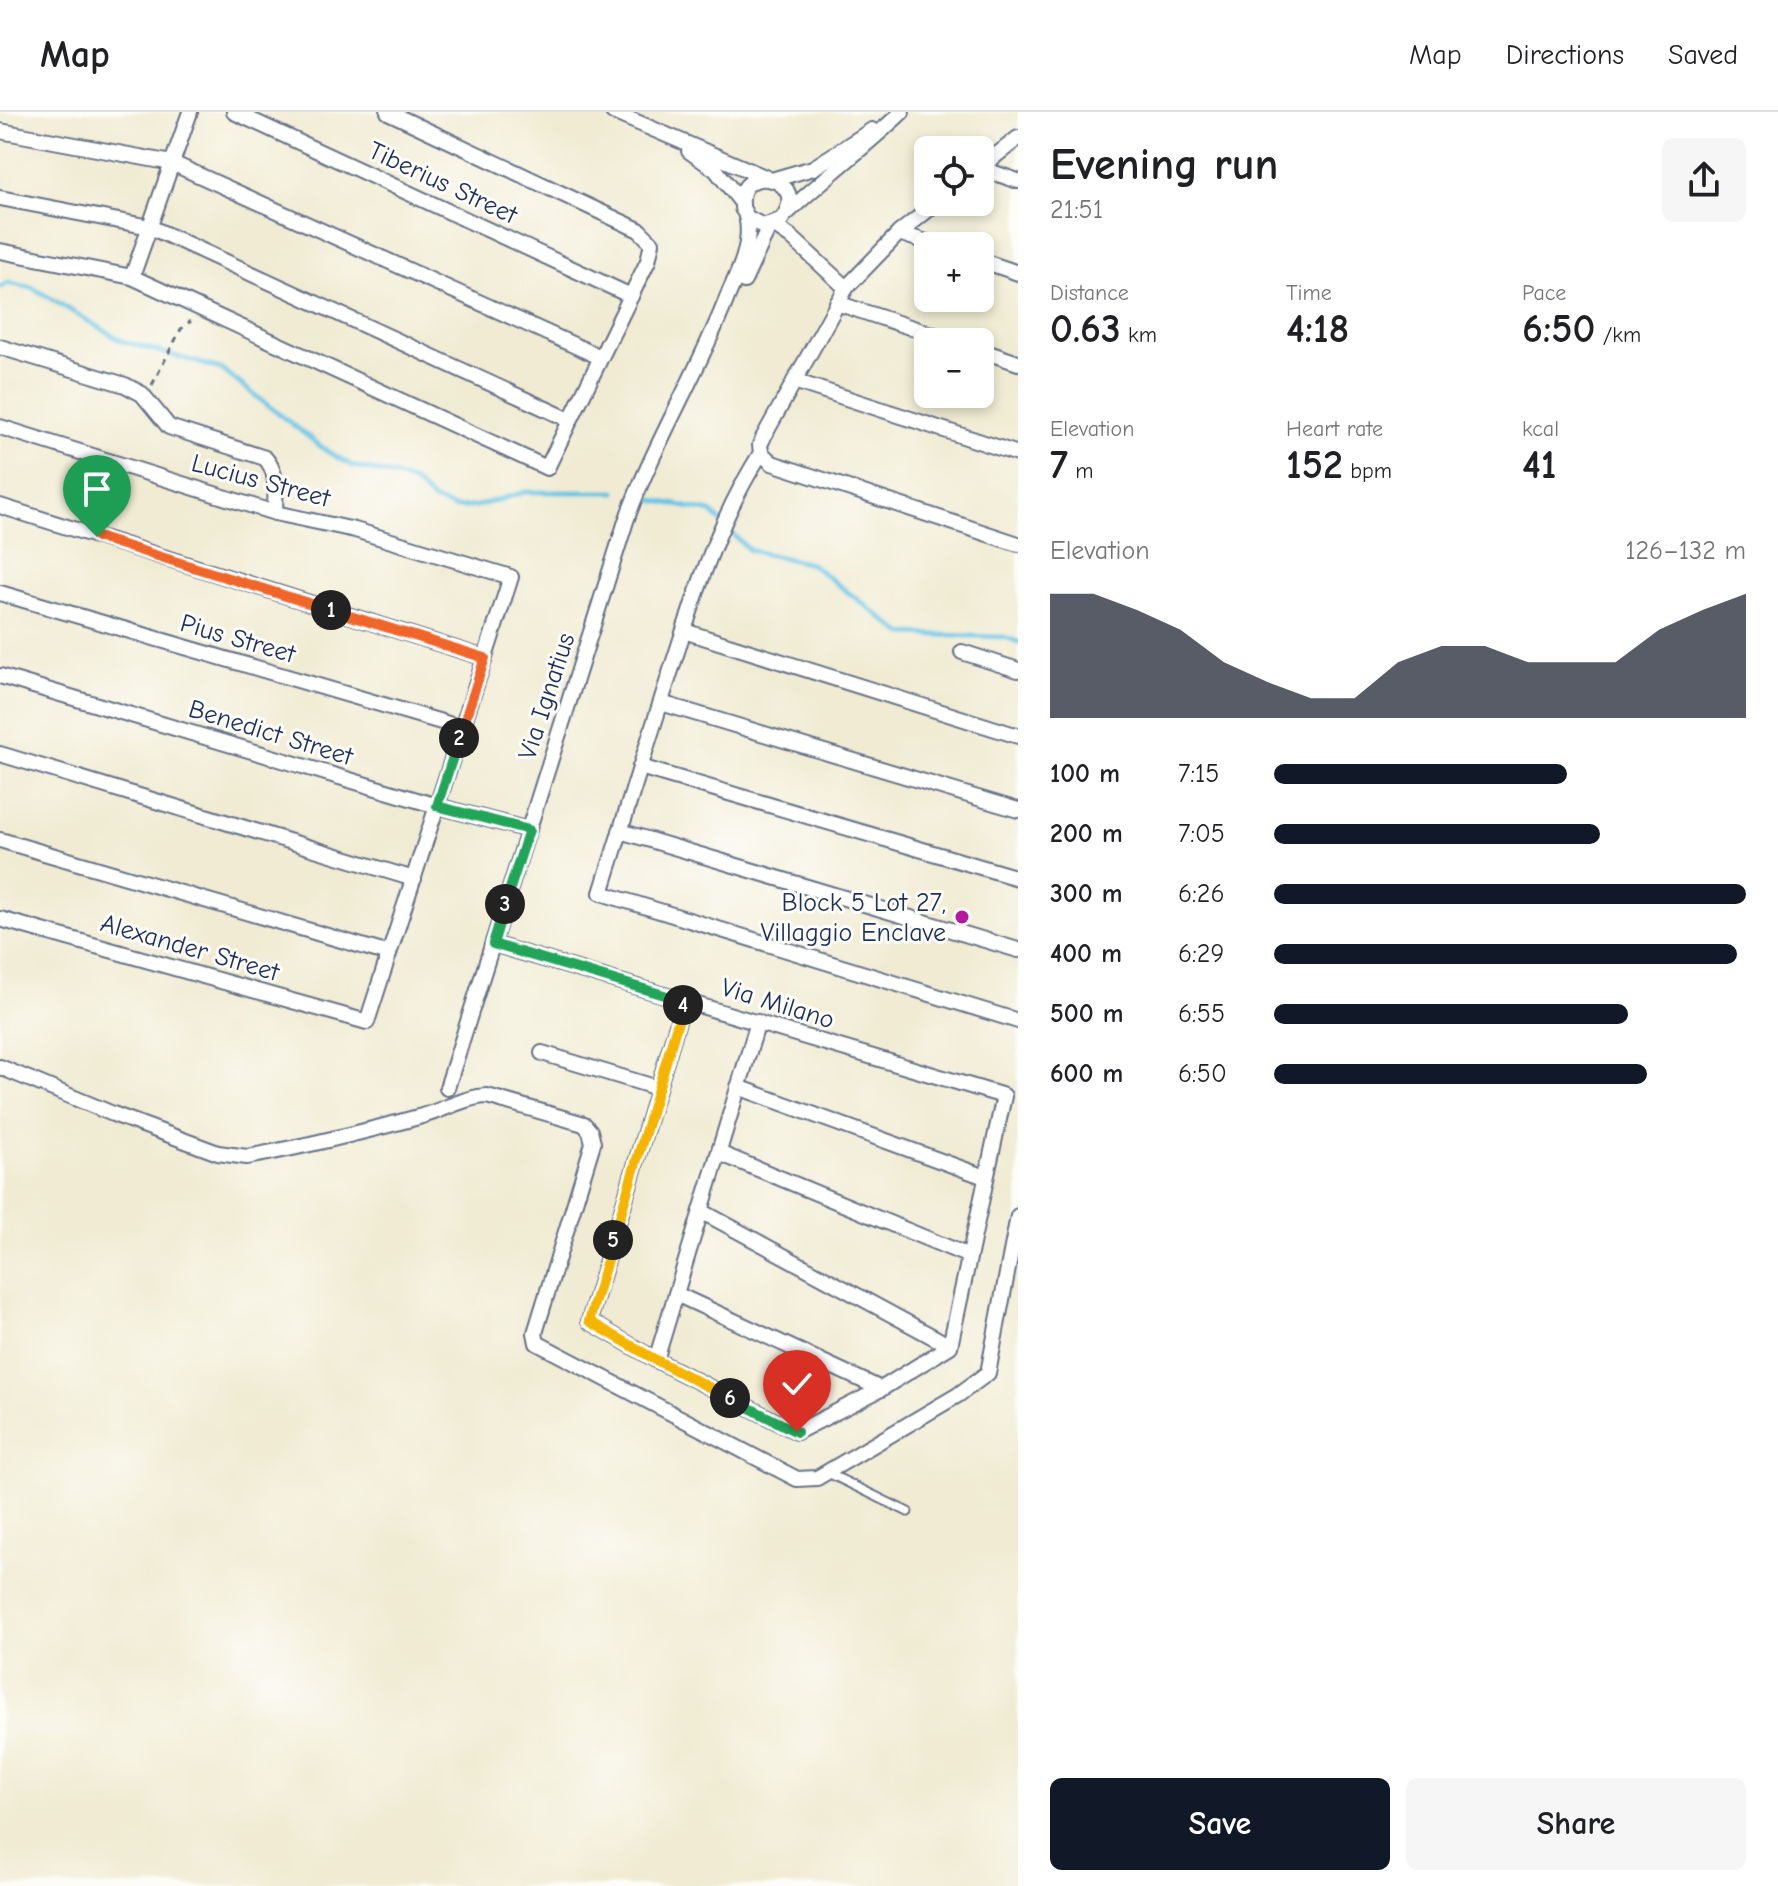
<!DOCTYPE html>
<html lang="en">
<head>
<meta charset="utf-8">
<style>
  body { margin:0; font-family:"Comic Neue",sans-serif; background:#f6f6f6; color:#202124; height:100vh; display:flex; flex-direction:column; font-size:30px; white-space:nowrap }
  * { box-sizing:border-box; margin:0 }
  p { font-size:26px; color:#757577 }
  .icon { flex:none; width:44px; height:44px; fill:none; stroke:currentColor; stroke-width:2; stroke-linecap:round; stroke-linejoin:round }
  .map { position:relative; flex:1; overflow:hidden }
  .drawer { display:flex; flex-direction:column; background:#fff; width:760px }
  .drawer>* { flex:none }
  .tools { position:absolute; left:914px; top:24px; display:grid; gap:16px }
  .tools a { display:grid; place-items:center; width:80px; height:80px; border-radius:12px; background:#fff; box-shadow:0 4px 12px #0003; font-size:40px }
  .pin { position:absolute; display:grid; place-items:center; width:68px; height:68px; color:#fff; margin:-82px -34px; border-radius:50% 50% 50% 0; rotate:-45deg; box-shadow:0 0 8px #0007 }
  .pin .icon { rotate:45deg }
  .km { position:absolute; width:40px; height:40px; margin:-20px; border-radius:50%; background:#222; color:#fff; font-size:22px; line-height:40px; text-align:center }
  .round { display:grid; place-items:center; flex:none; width:84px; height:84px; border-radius:12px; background:#f6f6f6 }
  .overview { display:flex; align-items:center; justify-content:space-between; height:136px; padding:0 32px }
  h1 { font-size:44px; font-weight:700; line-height:60px }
  .metrics { display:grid; grid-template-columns:repeat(3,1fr); gap:12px; height:136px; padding:8px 32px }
  .metrics div { display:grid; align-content:center }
  .metrics b { font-size:40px; font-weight:700 }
  .metrics small { font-size:22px; font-weight:400 }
  .metrics p { font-size:22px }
  .chart { height:224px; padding:16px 32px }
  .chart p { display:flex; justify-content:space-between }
  .chart svg { width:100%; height:144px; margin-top:8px; fill:#111827; opacity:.7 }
  .button { display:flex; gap:16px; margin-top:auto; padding:16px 32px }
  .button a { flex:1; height:92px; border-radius:12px; background:#111827; color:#fff; font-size:32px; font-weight:700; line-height:92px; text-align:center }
  .button a+a { background:#f6f6f6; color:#202124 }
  ul { padding:0 32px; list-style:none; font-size:26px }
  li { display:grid; grid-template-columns:128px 96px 1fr; align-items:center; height:60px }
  li i { height:20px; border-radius:10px; background:#111827 }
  header { display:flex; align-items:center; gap:48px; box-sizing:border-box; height:112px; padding:0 40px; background:#fff; border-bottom:2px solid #e0e0e0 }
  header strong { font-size:38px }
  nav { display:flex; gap:44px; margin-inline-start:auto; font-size:28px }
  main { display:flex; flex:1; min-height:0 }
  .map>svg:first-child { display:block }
</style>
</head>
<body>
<header>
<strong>Map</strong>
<nav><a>Map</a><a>Directions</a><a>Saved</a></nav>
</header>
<main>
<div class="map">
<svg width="1018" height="1774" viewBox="0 0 1018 1774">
  <rect width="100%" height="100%" fill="#fdfcf7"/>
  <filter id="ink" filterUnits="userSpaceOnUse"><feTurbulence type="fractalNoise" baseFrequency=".0125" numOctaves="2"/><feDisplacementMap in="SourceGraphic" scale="16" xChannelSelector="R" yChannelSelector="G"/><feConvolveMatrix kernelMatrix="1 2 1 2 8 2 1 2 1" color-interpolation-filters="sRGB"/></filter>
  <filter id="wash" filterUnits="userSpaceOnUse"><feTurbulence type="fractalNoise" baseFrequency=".006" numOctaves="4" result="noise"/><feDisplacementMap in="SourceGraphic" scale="32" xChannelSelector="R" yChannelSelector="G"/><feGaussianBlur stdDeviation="1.8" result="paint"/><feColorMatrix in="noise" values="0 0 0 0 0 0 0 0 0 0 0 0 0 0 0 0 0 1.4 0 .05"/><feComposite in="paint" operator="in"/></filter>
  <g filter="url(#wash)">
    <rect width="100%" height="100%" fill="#f0ebd2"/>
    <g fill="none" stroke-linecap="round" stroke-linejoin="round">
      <g stroke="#67c4e5" stroke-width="5">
        <polyline points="0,175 9,171 33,176 122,229 221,257 328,340 353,354 396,364 414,370 433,388 454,396 477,394 525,380 615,380"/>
        <polyline points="648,387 711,400 749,438 811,452 903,522 1005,525 1018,530"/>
      </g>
    </g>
  </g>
  <g filter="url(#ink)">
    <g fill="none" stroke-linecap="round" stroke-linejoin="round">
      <g stroke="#667187" stroke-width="11">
        <polyline id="lane" points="828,1361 908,1400"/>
      </g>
      <g stroke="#667187" stroke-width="18">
        <g id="street">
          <polyline points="234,0 631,184"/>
          <polyline points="613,0 767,66"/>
          <polyline points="0,19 172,51 600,245"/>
          <polyline points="689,39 716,58 741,90"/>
          <polyline points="980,56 1018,26"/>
          <polyline points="980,56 1018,69"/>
          <polyline points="775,67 813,56 872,18"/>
          <polyline points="0,86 150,115 570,308"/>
          <polyline points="938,90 899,121 846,176 764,324 760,333 761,341 772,351 1018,432"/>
          <path d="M 787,101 C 824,66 865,35 902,0"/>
          <polyline points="773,113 791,125 846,176"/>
          <polyline points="899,121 938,134"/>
          <polyline points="0,139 132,165 547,356 648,149 652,131 639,118 388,0"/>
          <polyline points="980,148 1018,161"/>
          <polyline points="132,165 190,0"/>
          <polyline points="744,169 770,113"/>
          <polyline points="837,191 955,230"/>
          <path d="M 0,235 L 125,273 L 142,282 L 169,315 L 265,346 C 279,361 275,382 275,401"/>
          <polyline points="980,238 1018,251"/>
          <polyline points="794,269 1018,342"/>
          <polyline points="0,315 275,401 355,418 511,465 367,910 0,807"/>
          <path d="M 761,341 C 720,405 697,477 674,549 C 649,626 625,704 601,781 L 1018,909"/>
          <polyline points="0,394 485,546"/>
          <polyline points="0,481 462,616"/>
          <polyline points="684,519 1018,624"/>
          <polyline points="962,540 1018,558"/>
          <polyline points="0,564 437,694 529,718"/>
          <polyline points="661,591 1018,698"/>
          <polyline points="0,642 414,767"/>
          <polyline points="640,655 1018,766"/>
          <polyline points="620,719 1018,838"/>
          <polyline points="0,728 389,842"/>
          <polyline points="493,832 1004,984 950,1234 881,1277 797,1320 656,1248 589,1209 684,889"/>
          <polyline points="542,941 658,976"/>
          <path d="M 0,955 L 113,1002 L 218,1041 L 247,1045 C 306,1034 364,1020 422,1004 C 444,998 465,985 487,984 L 584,1012 L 590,1019 L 593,1031 L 535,1221 L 537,1231 L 797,1367 L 817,1366 L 958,1283 L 988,1261 L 1018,1104"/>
          <polyline points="738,975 985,1065"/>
          <path d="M 447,976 L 626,409 C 653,334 695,266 725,191 C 731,174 741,158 745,140 C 748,130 749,114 746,104 C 743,94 742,102 742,92 C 738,48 814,67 781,108 L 763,114 L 746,105"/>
          <polyline points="719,1041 969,1144"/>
          <polyline points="701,1099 950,1234"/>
          <polyline points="676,1182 881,1277"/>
          <polyline points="656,1248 758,910"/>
        </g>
      </g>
      <polyline stroke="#667187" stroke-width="3" stroke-dasharray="6 6" stroke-linecap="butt" points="152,273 181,217 191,209"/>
      <use href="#lane" stroke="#fff" stroke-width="7"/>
      <use href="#street" stroke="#fff" stroke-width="14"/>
    </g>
  </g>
  <g fill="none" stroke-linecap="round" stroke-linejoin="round" filter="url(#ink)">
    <g stroke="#fff" stroke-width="16">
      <polyline id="split-1" points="97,425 331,498"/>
    </g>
    <g stroke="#fff" stroke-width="16">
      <polyline id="split-2" points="331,498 485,546 459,626"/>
    </g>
    <g stroke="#fff" stroke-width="16">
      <polyline id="split-3" points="459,626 437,694 529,718 505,792"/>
    </g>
    <g stroke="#fff" stroke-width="16">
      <polyline id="split-4" points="505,792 493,832 684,889 683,893"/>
    </g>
    <g stroke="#fff" stroke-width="16">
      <polyline id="split-5" points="613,1128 683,893"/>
    </g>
    <g stroke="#fff" stroke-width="16">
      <polyline id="split-6" points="613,1128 589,1209 656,1248 730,1286"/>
    </g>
    <g stroke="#fff" stroke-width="16">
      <polyline id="split-7" points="730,1286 797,1320"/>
    </g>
    <use href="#split-1" stroke="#f0652b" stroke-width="10"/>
    <use href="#split-2" stroke="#f0652b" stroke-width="10"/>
    <use href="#split-3" stroke="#22a559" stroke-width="10"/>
    <use href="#split-4" stroke="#22a559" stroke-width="10"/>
    <use href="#split-5" stroke="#f5b400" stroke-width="10"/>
    <use href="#split-6" stroke="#f5b400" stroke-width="10"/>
    <use href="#split-7" stroke="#22a559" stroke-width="10"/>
  </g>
  <circle fill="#b5179e" stroke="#fdfcf7" stroke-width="3" cx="962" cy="805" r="8"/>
  <g text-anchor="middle" stroke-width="6" stroke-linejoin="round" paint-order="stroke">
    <g font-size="26" fill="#1b2f5e" stroke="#fdfcf7">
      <text transform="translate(443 70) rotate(25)" y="9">Tiberius Street</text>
      <text transform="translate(261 368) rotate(15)" y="9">Lucius Street</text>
      <text transform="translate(238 526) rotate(16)" y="9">Pius Street</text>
      <text transform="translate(546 584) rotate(-72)" y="9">Via Ignatius</text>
      <text transform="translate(271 620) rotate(17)" y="9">Benedict Street</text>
      <text transform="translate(190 835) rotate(16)" y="9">Alexander Street</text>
      <text transform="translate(778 891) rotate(17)" y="9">Via Milano</text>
    </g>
    <g font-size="26" fill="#1b2f5e" stroke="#fdfcf7" text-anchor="end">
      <text x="946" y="799">Block 5 Lot 27,<tspan x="946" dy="30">Villaggio Enclave</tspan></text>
    </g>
  </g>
</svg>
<div class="tools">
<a><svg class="icon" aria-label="locate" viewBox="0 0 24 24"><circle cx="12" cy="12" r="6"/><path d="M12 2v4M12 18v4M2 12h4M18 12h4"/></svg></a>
<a>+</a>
<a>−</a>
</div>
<div class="pin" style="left:97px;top:425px;background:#1e9e55"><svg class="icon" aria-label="arrive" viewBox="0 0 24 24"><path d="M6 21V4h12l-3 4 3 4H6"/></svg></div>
<div class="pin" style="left:797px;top:1320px;background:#d93025"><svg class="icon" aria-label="check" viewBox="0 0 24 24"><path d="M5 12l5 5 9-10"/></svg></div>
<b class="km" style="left:331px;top:498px">1</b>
<b class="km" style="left:459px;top:626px">2</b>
<b class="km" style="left:505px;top:792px">3</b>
<b class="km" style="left:683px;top:893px">4</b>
<b class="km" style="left:613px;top:1128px">5</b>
<b class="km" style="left:730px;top:1286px">6</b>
</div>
<section class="drawer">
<div class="overview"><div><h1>Evening run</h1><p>21:51</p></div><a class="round"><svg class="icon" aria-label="share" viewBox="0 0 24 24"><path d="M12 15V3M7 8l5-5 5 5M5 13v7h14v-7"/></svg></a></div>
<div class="metrics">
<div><p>Distance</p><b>0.63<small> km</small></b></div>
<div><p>Time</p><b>4:18</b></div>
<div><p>Pace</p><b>6:50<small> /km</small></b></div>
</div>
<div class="metrics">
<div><p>Elevation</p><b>7<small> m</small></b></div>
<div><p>Heart rate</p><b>152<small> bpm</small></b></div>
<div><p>kcal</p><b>41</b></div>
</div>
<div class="chart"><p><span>Elevation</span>126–132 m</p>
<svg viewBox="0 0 160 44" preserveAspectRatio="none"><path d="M0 44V6L10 6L20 11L30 17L40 27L50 33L60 38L70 38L80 27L90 22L100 22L110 27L120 27L130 27L140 17L150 11L160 6V44z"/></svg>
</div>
<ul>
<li><b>100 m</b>7:15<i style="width:62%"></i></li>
<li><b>200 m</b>7:05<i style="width:69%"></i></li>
<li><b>300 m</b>6:26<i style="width:100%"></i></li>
<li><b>400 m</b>6:29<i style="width:98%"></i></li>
<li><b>500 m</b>6:55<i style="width:75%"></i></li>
<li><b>600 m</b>6:50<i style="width:79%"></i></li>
</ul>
<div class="button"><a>Save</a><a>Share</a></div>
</section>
</main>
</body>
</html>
